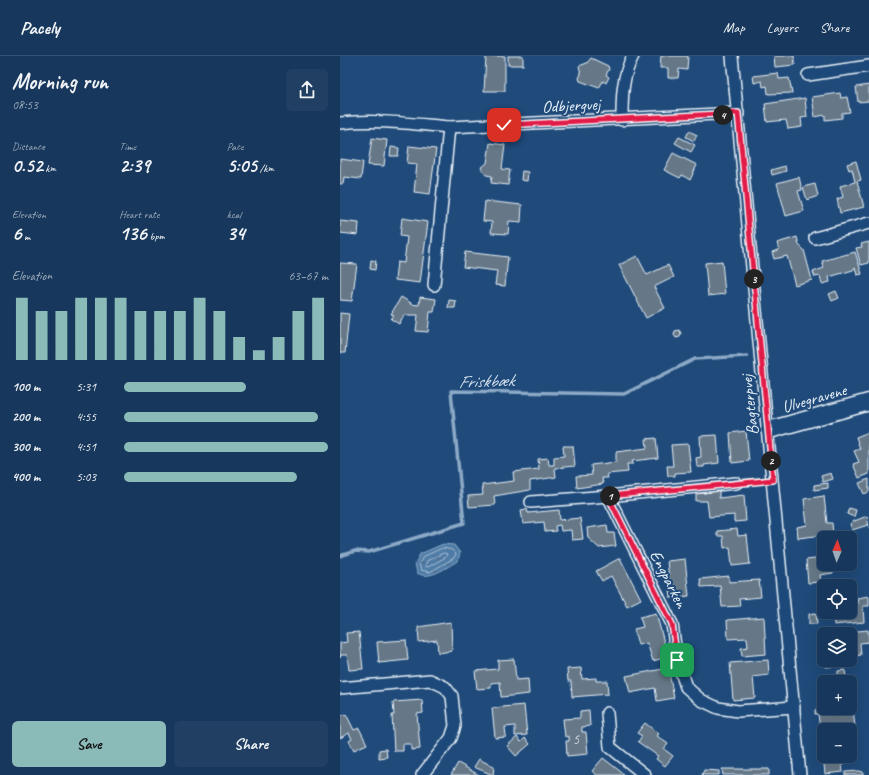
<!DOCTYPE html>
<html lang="en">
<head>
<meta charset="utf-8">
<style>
  body { margin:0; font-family:Caveat,sans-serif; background:#203f62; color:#f1f3f6; height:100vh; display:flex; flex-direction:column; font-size:15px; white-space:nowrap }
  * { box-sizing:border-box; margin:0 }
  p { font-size:13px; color:#9eacbb }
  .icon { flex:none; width:22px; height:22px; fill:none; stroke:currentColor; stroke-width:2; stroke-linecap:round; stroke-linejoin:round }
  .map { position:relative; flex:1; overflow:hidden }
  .sheet { display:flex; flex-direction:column; background:#17385c; width:340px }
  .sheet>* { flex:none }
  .needle { width:26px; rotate:2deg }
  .controls { position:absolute; left:477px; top:475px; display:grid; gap:8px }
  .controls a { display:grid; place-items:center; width:40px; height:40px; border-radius:6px; background:#17385c; box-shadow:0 4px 16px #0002,0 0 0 1px #365272; font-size:20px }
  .pin { position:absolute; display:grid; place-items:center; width:34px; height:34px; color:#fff; margin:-17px; border-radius:8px; box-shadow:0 2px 6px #0006 }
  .km { position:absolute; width:20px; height:20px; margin:-10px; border-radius:50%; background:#222; color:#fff; font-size:11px; line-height:20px; text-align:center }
  .round { display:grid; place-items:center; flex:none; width:42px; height:42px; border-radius:6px; background:#203f62 }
  .headline { display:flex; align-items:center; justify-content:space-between; height:68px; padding:0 12px }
  h1 { font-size:22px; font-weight:600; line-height:30px }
  .figures { display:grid; grid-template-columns:repeat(3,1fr); gap:6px; height:68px; padding:4px 12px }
  .figures div { display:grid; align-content:center }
  .figures b { font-size:20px; font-weight:600 }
  .figures small { font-size:11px; font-weight:400 }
  .figures p { font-size:11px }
  .chart { height:112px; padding:8px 12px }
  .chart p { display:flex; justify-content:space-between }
  .chart svg { width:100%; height:72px; margin-top:4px; stroke:#8bbbb9; stroke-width:6 }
  .cta { display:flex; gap:8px; margin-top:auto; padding:8px 12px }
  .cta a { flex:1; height:46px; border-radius:6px; background:#8bbbb9; color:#111; font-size:16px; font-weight:600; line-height:46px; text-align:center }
  .cta a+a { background:#203f62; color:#f1f3f6 }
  ul { padding:0 12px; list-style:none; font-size:13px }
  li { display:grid; grid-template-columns:64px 48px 1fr; align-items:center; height:30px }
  li i { height:10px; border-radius:5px; background:#8bbbb9 }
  header { display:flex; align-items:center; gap:24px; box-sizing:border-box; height:56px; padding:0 20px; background:#17385c; border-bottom:1px solid #365272 }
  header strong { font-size:19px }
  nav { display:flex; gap:22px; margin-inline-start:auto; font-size:14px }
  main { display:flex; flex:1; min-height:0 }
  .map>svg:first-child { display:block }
</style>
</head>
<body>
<header>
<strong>Pacely</strong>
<nav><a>Map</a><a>Layers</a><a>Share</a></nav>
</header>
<main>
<section class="sheet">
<div class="headline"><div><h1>Morning run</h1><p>08:53</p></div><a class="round"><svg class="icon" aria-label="share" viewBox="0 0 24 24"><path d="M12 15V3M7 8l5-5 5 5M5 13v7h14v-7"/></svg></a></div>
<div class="figures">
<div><p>Distance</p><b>0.52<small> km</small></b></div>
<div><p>Time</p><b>2:39</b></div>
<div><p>Pace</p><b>5:05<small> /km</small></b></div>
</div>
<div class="figures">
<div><p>Elevation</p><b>6<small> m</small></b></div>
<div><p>Heart rate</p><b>136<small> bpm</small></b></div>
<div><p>kcal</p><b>34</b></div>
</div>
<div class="chart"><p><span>Elevation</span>63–67 m</p>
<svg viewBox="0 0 160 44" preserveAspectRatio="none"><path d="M5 44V6M15 44V14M25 44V14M35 44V6M45 44V6M55 44V6M65 44V14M75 44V14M85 44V14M95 44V6M105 44V14M115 44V30M125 44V38M135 44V30M145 44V14M155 44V6"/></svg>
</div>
<ul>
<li><b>100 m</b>5:31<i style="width:60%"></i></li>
<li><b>200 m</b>4:55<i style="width:95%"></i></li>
<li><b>300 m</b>4:51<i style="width:100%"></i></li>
<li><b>400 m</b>5:03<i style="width:85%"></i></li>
</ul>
<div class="cta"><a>Save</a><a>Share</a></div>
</section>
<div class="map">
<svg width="529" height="719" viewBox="0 0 529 719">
  <defs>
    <pattern id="water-ripples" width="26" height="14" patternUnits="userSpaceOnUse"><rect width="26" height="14" fill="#507ba6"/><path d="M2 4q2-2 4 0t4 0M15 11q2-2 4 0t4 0" fill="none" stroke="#4c647d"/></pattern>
  </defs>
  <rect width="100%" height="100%" fill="#1f4a7a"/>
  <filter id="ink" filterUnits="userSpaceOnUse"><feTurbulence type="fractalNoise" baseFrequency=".025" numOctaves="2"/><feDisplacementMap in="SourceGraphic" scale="8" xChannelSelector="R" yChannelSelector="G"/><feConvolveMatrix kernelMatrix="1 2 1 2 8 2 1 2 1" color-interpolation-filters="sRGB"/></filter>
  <g filter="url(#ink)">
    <path fill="url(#water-ripples)" stroke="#8daac7" d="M 103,488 L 114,489 L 120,497 L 118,505 C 106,511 90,525 77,517 L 75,508 L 80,498 Z"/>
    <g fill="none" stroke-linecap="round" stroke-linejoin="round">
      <g stroke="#abc2d7" stroke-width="1">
        <polygon points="103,492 112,494 116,498 114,502 90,516 81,514 79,508 83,501"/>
        <polygon points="104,497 107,498 106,501 88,511 85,510 87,505"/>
      </g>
      <polyline stroke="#8daac7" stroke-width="3.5" points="0,500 15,495 29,496 124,467 111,335 284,338 355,303 407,300"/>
    </g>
    <g fill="#667887" stroke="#e8f1f8">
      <polygon points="146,0 165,0 165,35 144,35"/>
      <rect x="168" y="0" width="15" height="9"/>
      <polygon points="321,0 348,0 347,14 339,13 338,22 328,22 328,12 320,12"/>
      <polygon points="434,0 454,0 455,9 435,11"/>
      <polygon points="251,2 268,10 269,13 266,19 269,21 266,27 263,25 259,32 240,25 239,22 241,18 239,10 247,7"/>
      <polygon points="438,17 439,23 449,22 452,37 428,38 427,30 423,31 422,25 414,27 413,20"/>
      <polygon points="529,29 529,45 518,46 516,31"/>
      <polygon points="500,37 501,42 507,41 510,56 502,57 502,62 485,64 485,59 475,61 472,41"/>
      <polygon points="465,42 467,61 461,62 462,71 448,73 446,64 427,66 425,48"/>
      <polygon points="349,75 357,79 354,85 346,81"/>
      <polygon points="339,81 355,89 351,96 335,87"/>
      <polygon points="32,82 47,84 44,110 28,109"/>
      <polygon points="150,87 165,89 162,113 170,114 168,129 151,127 152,120 146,119 141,112 147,107"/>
      <polygon points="69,90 96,93 90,138 74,136 77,108 67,107"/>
      <polygon points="51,91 59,92 58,100 50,100"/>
      <polygon points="333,97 357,109 350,124 342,119 340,122 324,114"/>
      <polygon points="0,103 23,106 21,123 4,121 3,128 0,128"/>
      <polygon points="516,105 521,124 517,125 524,151 500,157 497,143 503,141 500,130 515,126 512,113 509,114 507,108"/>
      <polygon points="445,110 446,115 432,119 431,114"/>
      <polygon points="182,115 188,116 187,125 181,124"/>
      <polygon points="459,121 462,134 458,135 464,155 446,160 437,127"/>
      <polygon points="475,128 478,140 467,144 463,131"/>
      <polygon points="145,145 182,149 181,166 169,165 168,178 151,177 152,166 143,165"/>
      <polygon points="62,162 88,166 80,227 55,224 57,206 64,207 67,181 60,180"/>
      <polygon points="0,165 19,167 18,179 0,177"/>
      <polygon points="457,181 459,189 464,194 472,224 455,229 447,200 434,203 432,196 439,194 437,187"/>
      <polygon points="529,186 529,207 521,209 516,192 522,191 521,188"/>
      <polygon points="125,196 168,201 165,230 155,229 157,215 123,211"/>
      <polygon points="515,196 522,218 517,219 515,211 513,214 489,221 490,226 482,228 480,220 475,221 473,216 484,212 482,205"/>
      <polygon points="297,200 307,219 328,209 334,221 314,231 325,252 306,262 279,209"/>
      <polygon points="31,204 36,205 35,214 30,213"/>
      <polygon points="382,205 385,238 368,240 365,207"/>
      <polygon points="0,207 17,208 12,245 0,244"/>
      <polygon points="496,235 499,242 492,245 489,238"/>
      <polygon points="61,241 71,247 70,248 79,249 80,241 96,243 94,256 90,256 88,276 76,275 78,259 64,259 59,268 51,263 54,259 51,258"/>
      <polygon points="109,244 116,245 115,252 108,252"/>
      <polygon points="0,257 9,258 5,297 0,297"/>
      <polygon points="339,274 341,277 340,281 336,282 334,279 335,275"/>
      <polygon points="406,375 409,405 392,407 390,377"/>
      <polygon points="529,376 529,418 519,422 513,408 519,406 514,395 520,393 516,381"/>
      <polygon points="377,379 379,407 364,409 364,411 357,411 356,402 361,401 360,380"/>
      <polygon points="316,382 318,402 292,405 293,408 287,408 288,416 267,418 268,422 262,422 263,428 237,432 236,420 252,419 251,409 276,406 276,396 307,392 306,383"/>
      <polygon points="348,388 351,416 335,417 335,420 328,420 327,410 333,410 331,389"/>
      <polygon points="223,390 233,390 235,410 215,412 216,421 190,425 190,434 154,440 155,449 129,451 128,440 143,439 142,429 174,425 173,416 199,413 198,403 208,402 209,409 214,409 214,401 224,400"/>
      <polygon points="491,417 493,423 483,426 481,420"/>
      <polygon points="529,423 529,436 524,438 519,427"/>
      <polygon points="488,427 488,432 474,434 474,429"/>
      <polygon points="379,435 379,442 404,439 406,465 394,466 394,459 369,461 367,445 356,445 356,438"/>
      <polygon points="484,440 487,467 492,467 493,478 458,482 457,471 467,469 464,443"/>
      <polygon points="509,452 516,454 514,461 507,458"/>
      <polygon points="187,453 188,457 219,454 220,464 240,462 243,483 232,484 231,474 221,475 220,469 215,470 216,475 205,476 204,466 183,468 181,454"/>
      <polygon points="527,460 529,472 528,469 512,474 510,468 512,466"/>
      <polygon points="267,469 268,477 274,477 276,490 259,492 248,482 247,472"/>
      <polygon points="397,473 398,480 407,479 410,508 392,510 390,491 384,492 383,480 377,480 377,475"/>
      <polygon points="280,502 301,543 287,550 271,520 262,525 256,515"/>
      <polygon points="484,502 484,508 492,508 493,517 480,519 481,526 468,527 466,504"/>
      <polygon points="345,503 349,540 331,542 327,505"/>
      <polygon points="389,520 389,526 419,524 421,541 399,543 400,550 382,551 380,530 361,531 360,523"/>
      <polygon points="529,540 529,550 523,550 524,566 494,569 493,556 510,556 510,549 518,548 517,542"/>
      <polygon points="316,557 328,601 313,605 307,587 298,589 294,573 303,571 300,561"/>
      <polygon points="476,557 477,568 469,568 469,558"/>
      <polygon points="424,561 426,598 402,600 401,592 408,591 407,582 388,583 387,564"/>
      <polygon points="111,566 112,595 98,597 97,584 79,586 78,571"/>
      <polygon points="528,574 529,586 520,587 521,599 510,601 510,578 507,578 507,576"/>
      <polygon points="19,576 23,613 9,614 7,599 1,599 0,602 0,587 7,586 6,577"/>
      <polygon points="66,584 68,604 39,607 37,586"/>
      <polygon points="174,603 176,624 188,623 189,638 161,641 160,626 151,627 151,632 137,633 135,615 158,613 158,604"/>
      <polygon points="428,604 429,619 413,621 415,642 393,644 390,607"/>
      <polygon points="485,604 506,604 506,609 486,611"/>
      <polygon points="241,612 242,623 256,622 256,625 267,625 268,638 232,641 231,625 228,625 227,613"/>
      <polygon points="328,612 334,642 317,645 315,632 290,637 286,620"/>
      <polygon points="505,614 506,621 498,621 498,615"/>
      <polygon points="496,619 496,626 484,626 484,646 483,633 480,633 479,621"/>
      <polygon points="82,644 83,657 77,658 80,693 71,694 71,688 63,688 63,695 54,695 52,659 54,659 53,646"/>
      <polygon points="184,649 187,679 175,680 175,670 165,671 166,681 155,682 152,652"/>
      <polygon points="513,652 515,671 480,674 478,658 475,658 475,654 479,653 479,656"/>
      <polygon points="249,654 250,670 242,671 242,676 246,676 248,698 227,700 226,685 229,685 229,680 225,681 223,663 240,662 240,655"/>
      <polygon points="6,658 14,674 19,672 27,688 14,694 9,685 12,683 9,677 0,682 0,660"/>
      <polygon points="305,667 319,678 317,680 328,688 324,693 333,700 325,710 316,703 318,700 298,686 302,680 297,677"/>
      <polygon points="177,681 181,686 185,682 190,688 176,700 167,690"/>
      <polygon points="46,693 47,701 39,702 39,694"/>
      <polygon points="483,699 501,700 503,716 485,718"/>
      <polygon points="263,702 285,719 257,719 252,715"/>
      <polygon points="139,703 154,711 153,719 134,711"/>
      <polygon points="118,707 139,719 111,719"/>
      <polygon points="382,713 429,713 429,719 383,719"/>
      <polygon points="364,714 379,715 379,719 362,719"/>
      <polygon points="519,715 523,716 523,719 505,719 505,716"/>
    </g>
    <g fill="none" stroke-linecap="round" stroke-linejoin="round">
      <g stroke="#e8f1f8" stroke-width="14">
        <g id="street">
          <polyline points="392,0 460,719"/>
          <polyline points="468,19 529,10"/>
          <path d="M 282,64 C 282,42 282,20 293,0"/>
          <path d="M 0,67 C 36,63 73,68 109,71 L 398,57"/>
          <polyline points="475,182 529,167"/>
          <polyline points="94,229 109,71"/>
          <polyline points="268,440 396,427"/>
          <polyline points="191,446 268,440 332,568 337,604 346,631 361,644 378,652 398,655 454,651"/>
          <polyline points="0,632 90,624 105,631 112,640 115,670 111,682 82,719"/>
          <polyline points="267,657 270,691 305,719"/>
        </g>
      </g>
      <g stroke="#e8f1f8" stroke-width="19">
        <polyline id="secondary" points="429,374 529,346"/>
      </g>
      <polyline stroke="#e8f1f8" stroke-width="2" stroke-dasharray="4 3" stroke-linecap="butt" points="406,426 422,425"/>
      <use href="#street" stroke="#1f4a7a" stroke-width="11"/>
      <use href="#secondary" stroke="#1f4a7a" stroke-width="16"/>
    </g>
  </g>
  <g fill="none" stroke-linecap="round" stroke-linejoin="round" filter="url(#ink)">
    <g stroke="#fff" stroke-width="8">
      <polyline id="route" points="164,69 398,57 433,424 268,440 332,568 337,604"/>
    </g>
    <use href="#route" stroke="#e11d48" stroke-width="5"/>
  </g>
  <g text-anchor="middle" stroke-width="4" stroke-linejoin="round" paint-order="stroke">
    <g font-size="15" fill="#c8d3dc">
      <text x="236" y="688">5</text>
    </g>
    <g font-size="17" fill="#e8f1f8" stroke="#1f4a7a">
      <text transform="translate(231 49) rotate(-3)" y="6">Odbjergvej</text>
      <text transform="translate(474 342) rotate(-16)" y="6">Ulvegravene</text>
      <text transform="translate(409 349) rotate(-96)" y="6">Bagterpvej</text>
      <text transform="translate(329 523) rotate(63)" y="6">Engparken</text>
    </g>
    <g font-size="18" font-style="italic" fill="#d1dfec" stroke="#1f4a7a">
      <text transform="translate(146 325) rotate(-2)" y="6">Friskbæk</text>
    </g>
  </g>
</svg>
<div class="controls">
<a><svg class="needle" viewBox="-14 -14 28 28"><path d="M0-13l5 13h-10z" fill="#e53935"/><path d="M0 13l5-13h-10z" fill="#9eacbb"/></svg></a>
<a><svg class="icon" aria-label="locate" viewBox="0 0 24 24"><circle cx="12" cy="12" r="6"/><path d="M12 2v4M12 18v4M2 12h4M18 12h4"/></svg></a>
<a><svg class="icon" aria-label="layers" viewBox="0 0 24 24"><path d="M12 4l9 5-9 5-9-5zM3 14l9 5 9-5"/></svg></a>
<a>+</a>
<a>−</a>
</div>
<div class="pin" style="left:337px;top:604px;background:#1e9e55"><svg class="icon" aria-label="arrive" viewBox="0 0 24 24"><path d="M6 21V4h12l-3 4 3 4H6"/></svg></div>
<div class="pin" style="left:164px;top:69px;background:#d93025"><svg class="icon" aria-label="check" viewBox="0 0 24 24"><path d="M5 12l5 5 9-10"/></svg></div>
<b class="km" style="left:270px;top:440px">1</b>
<b class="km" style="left:431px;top:405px">2</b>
<b class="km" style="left:414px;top:223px">3</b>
<b class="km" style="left:383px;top:59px">4</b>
</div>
</main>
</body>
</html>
